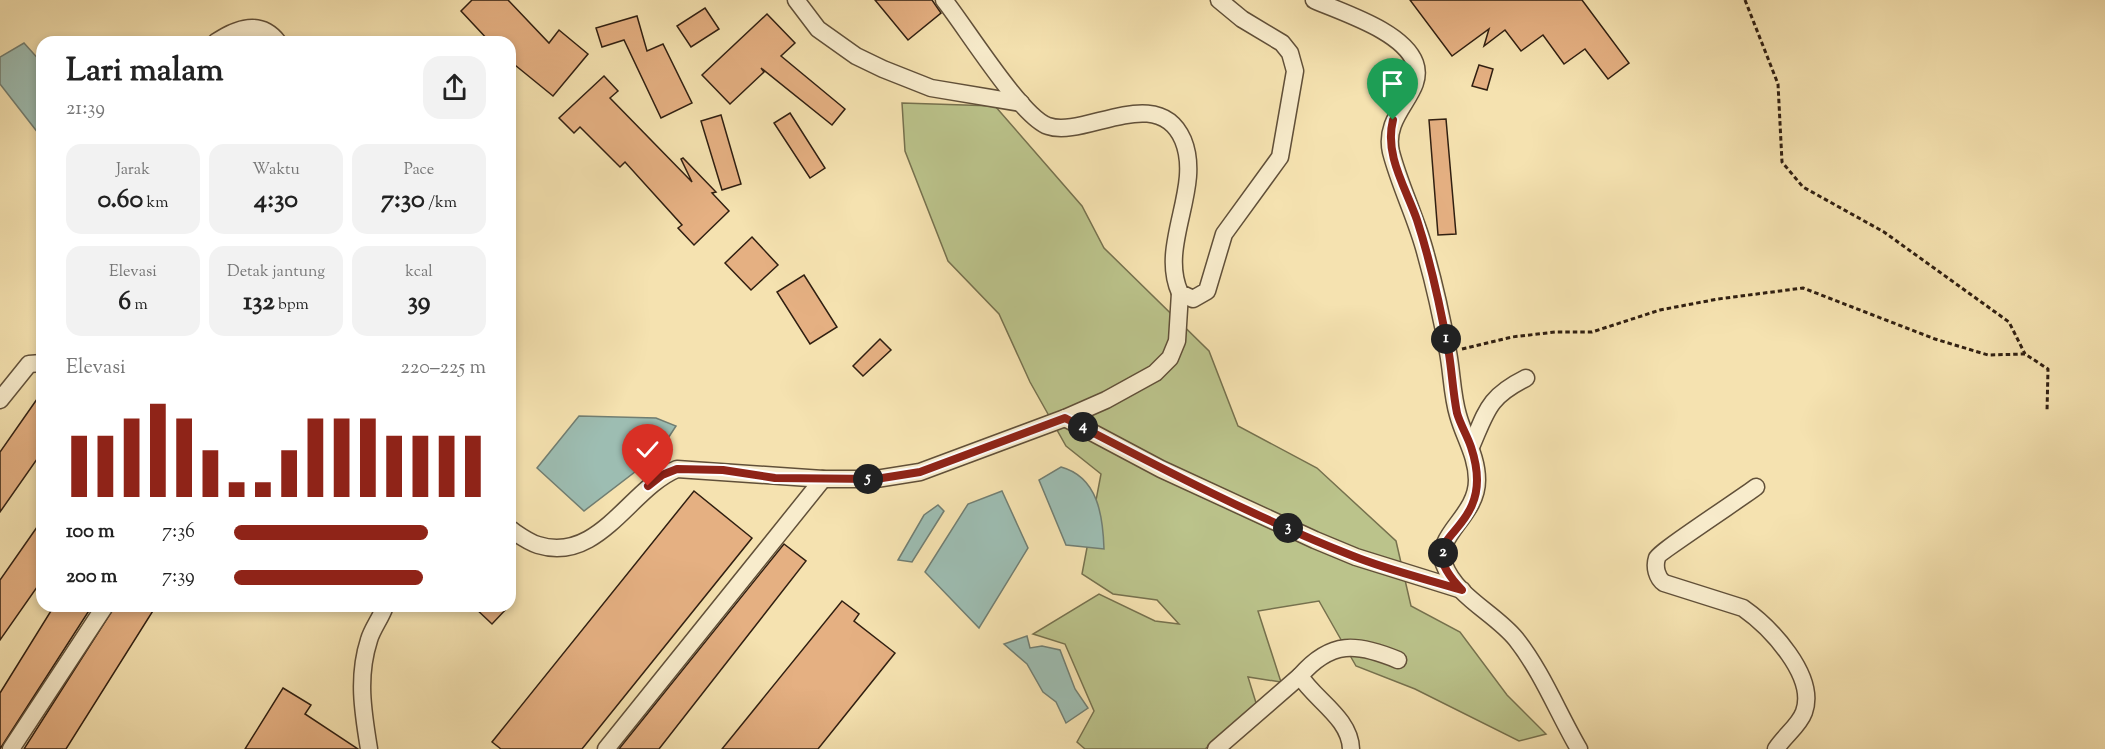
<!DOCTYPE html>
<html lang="id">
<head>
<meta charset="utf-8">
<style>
  body { margin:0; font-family:"Sorts Mill Goudy",serif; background:#f2f2f2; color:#222; height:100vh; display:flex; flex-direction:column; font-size:22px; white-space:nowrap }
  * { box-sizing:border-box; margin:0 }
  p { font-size:20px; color:#767676 }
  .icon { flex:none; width:33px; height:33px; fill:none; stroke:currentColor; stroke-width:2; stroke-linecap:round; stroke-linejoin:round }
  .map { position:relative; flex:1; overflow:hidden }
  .drawer { position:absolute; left:36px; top:36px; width:480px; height:576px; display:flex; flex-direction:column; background:#fff; border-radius:18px; box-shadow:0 3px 9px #0003 }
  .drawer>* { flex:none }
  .pin { position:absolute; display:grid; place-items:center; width:51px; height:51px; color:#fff; margin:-62px -26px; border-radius:50% 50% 50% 0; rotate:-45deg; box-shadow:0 0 6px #0007 }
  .pin .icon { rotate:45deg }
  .km { position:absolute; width:30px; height:30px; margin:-15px; border-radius:50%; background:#222; color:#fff; font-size:16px; line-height:30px; text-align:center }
  .round { display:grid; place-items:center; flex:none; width:63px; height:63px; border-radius:18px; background:#f2f2f2 }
  .headline { display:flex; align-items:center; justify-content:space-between; height:102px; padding:0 30px }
  h1 { font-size:33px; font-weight:700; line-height:45px }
  .metrics { display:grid; grid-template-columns:repeat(3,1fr); gap:9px; height:102px; padding:6px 30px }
  .metrics div { display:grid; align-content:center; border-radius:15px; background:#f2f2f2; text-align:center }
  .metrics b { font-size:26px; font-weight:700 }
  .metrics small { font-size:16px; font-weight:400 }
  .metrics p { font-size:16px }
  .chart { height:168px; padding:12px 30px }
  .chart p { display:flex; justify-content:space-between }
  .chart svg { width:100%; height:108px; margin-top:6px; stroke:#8f2418; stroke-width:6 }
  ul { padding:0 30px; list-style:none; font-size:20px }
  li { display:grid; grid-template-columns:96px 72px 1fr; align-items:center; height:45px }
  li i { height:15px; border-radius:8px; background:#8f2418 }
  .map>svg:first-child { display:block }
</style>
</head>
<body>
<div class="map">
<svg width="2105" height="749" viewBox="0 0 2105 749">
  <rect width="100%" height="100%" fill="#f5e2b0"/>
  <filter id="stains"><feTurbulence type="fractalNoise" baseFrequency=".00333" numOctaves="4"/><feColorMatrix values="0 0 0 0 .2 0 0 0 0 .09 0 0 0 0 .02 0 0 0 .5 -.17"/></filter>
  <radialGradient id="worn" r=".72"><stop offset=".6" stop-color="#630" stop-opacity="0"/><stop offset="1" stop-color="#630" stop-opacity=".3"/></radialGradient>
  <polygon fill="#bbc38b" stroke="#76714e" stroke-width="1.5" points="902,103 995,106 1082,206 1104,248 1209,351 1238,426 1317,468 1396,541 1411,606 1460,632 1507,695 1546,734 1519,741 1415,689 1356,666 1319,601 1258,611 1281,682 1248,677 1257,706 1205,749 1085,749 1077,742 1094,711 1065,644 1033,634 1099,594 1155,621 1179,624 1157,600 1113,594 1082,574 1101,474 1066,446 1030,382 999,314 948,261 905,151"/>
  <g fill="#9dbdb2" stroke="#717e72" stroke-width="1.5">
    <polygon points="24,43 42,63 42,138 0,84 0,57"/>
    <polygon points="579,416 656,418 676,426 657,455 584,511 537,468"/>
    <path d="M 1061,467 C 1098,477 1103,516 1104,549 L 1066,545 L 1039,480 Z"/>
    <polygon points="1002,491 1028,548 979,628 925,572 968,504"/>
    <polygon points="938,505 944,511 912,562 898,560 924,515"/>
    <polygon points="1027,636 1030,648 1042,646 1060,650 1075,689 1088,708 1066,723 1056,702 1043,692 1027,664 1004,644"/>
  </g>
  <g fill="#e5b082" stroke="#301f11" stroke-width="1.5">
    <polygon points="472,0 508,0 549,43 559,30 588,54 553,96 510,61 510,42 490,42 461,11"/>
    <polygon points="875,0 932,0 941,13 908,40"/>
    <polygon points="1410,0 1582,0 1629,63 1608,79 1585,49 1564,64 1543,35 1521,51 1505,30 1484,46 1489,29 1452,56"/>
    <polygon points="705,8 719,29 691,47 677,26"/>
    <polygon points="767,14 795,43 781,56 845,109 832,125 761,68 764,72 730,104 702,75"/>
    <polygon points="637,16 647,51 663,44 692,103 661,118 624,40 602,47 596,28"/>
    <polygon points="1479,65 1493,69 1487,90 1472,86"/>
    <polygon points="604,76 618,91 610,98 692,182 681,159 683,158 716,192 712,193 729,211 694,245 678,228 682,225 625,162 620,167 580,127 574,133 559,118"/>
    <polygon points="790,113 825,168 810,178 774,123"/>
    <polygon points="721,115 741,184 722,190 701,121"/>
    <polygon points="1446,119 1456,234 1438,235 1429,120"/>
    <polygon points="752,237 778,265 751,290 725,263"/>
    <polygon points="804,275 837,327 810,344 777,292"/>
    <polygon points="880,339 891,350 863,376 853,366"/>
    <polygon points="42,392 42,452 0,512 0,452"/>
    <polygon points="694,491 752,538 582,749 501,749 492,742"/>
    <polygon points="42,520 42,580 0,640 0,580"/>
    <polygon points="784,544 806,561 659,749 619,749"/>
    <polygon points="842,601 859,614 854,621 895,653 818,749 722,749"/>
    <polygon points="54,606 92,606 0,749 0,693"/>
    <polygon points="115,606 156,606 66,749 24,749"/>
    <polygon points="473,606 509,606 492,624"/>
    <polygon points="283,688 311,705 305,714 358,749 245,749"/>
  </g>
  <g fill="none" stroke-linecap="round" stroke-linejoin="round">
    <g stroke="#615039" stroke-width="19">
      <g id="minor">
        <polyline points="796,0 818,29 856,56 883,69 931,88 1021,103"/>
        <path d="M 944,0 C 965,26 1021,117 1048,126 C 1084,139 1158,82 1183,140 C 1203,188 1158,245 1180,293 L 1193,299 L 1207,291 L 1224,234 L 1280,157 L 1295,71 L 1290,53 L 1282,43 L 1242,19 L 1219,0"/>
        <path d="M 1314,0 C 1343,13 1403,31 1415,63 C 1426,93 1382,113 1391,152 C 1400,187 1417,219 1426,255 C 1435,287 1442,319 1448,352 C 1452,373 1452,395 1458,415 C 1464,437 1477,456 1477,480 C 1477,517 1434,534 1444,564 C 1456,597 1495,613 1516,639 C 1542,672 1558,713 1579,749"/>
        <path d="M 216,42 C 237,28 260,19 278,42"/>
        <polyline points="0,400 29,364 42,363"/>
        <polyline points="1065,418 1161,469 1315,540 1356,557 1462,590"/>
        <path d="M 1471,447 C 1487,410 1488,397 1526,378"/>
        <path d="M 1756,487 C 1743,497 1659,552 1657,558 C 1654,567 1657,578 1664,583 L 1743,608 C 1770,627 1817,676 1804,712 C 1799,726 1784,736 1776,749"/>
        <path d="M 510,529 C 519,535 528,542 538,545 C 599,564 630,488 677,469 L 823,479 L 876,479 L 920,472 L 1065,418 L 1106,400 L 1155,373 L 1170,358 L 1177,341 L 1180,293"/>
        <path d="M 1300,676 C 1331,640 1357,643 1398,660"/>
        <polyline points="11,749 105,606"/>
        <path d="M 369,749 C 363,712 357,677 369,640 C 372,629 381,618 385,606"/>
        <polyline points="606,749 823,479"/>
        <path d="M 1216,749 L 1300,676 C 1315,700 1350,718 1351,749"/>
      </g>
    </g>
    <g stroke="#301f11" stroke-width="3" stroke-dasharray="4.5 3" stroke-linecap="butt">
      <polyline points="1745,0 1778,84 1782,162 1803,187 1884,232 2009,322 2025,354"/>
      <polyline points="1462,349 1512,337 1555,332 1592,332 1660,310 1718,299 1803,288 1935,339 1988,355 2025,354 2048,369 2047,412"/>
    </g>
    <use href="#minor" stroke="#f8eccc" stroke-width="16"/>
  </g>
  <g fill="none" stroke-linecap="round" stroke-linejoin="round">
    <g stroke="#fff" stroke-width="12">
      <path id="route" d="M 648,486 L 662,475 L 677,469 L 723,470 L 775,478 L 876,479 L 920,472 L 1065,418 C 1159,467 1254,517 1353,556 C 1388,570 1426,579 1462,590 C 1418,544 1457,541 1472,505 C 1480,487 1477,465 1471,447 C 1467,435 1460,424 1457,413 C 1453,393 1452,373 1449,354 C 1441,310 1431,263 1417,220 C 1406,188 1384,155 1393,120"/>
    </g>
    <use href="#route" stroke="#8f2418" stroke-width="8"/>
  </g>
  <rect width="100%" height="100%" filter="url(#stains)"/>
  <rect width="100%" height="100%" fill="url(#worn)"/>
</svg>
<div class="pin" style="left:1393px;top:120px;background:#1e9e55"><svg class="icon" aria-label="arrive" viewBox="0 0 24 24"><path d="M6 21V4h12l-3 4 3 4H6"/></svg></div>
<div class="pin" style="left:648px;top:486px;background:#d93025"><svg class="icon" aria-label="check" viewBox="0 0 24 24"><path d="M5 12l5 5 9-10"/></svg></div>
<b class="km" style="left:1446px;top:339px">1</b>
<b class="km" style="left:1443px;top:553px">2</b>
<b class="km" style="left:1288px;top:528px">3</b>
<b class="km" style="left:1083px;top:427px">4</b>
<b class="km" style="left:868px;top:479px">5</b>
<section class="drawer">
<div class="headline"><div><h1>Lari malam</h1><p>21:39</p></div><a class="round"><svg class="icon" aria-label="share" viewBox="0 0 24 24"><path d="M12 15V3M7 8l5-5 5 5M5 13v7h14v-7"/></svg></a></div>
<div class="metrics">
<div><p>Jarak</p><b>0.60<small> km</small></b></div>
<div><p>Waktu</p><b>4:30</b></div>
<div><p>Pace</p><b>7:30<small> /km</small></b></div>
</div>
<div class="metrics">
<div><p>Elevasi</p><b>6<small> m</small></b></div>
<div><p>Detak jantung</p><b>132<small> bpm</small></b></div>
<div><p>kcal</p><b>39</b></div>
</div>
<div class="chart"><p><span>Elevasi</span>220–225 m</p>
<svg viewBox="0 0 160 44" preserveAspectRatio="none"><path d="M5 44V19M15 44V19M25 44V12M35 44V6M45 44V12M55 44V25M65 44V38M75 44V38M85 44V25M95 44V12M105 44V12M115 44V12M125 44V19M135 44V19M145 44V19M155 44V19"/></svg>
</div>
<ul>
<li><b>100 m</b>7:36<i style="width:77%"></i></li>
<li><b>200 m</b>7:39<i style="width:75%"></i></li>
</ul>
</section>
</div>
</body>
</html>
